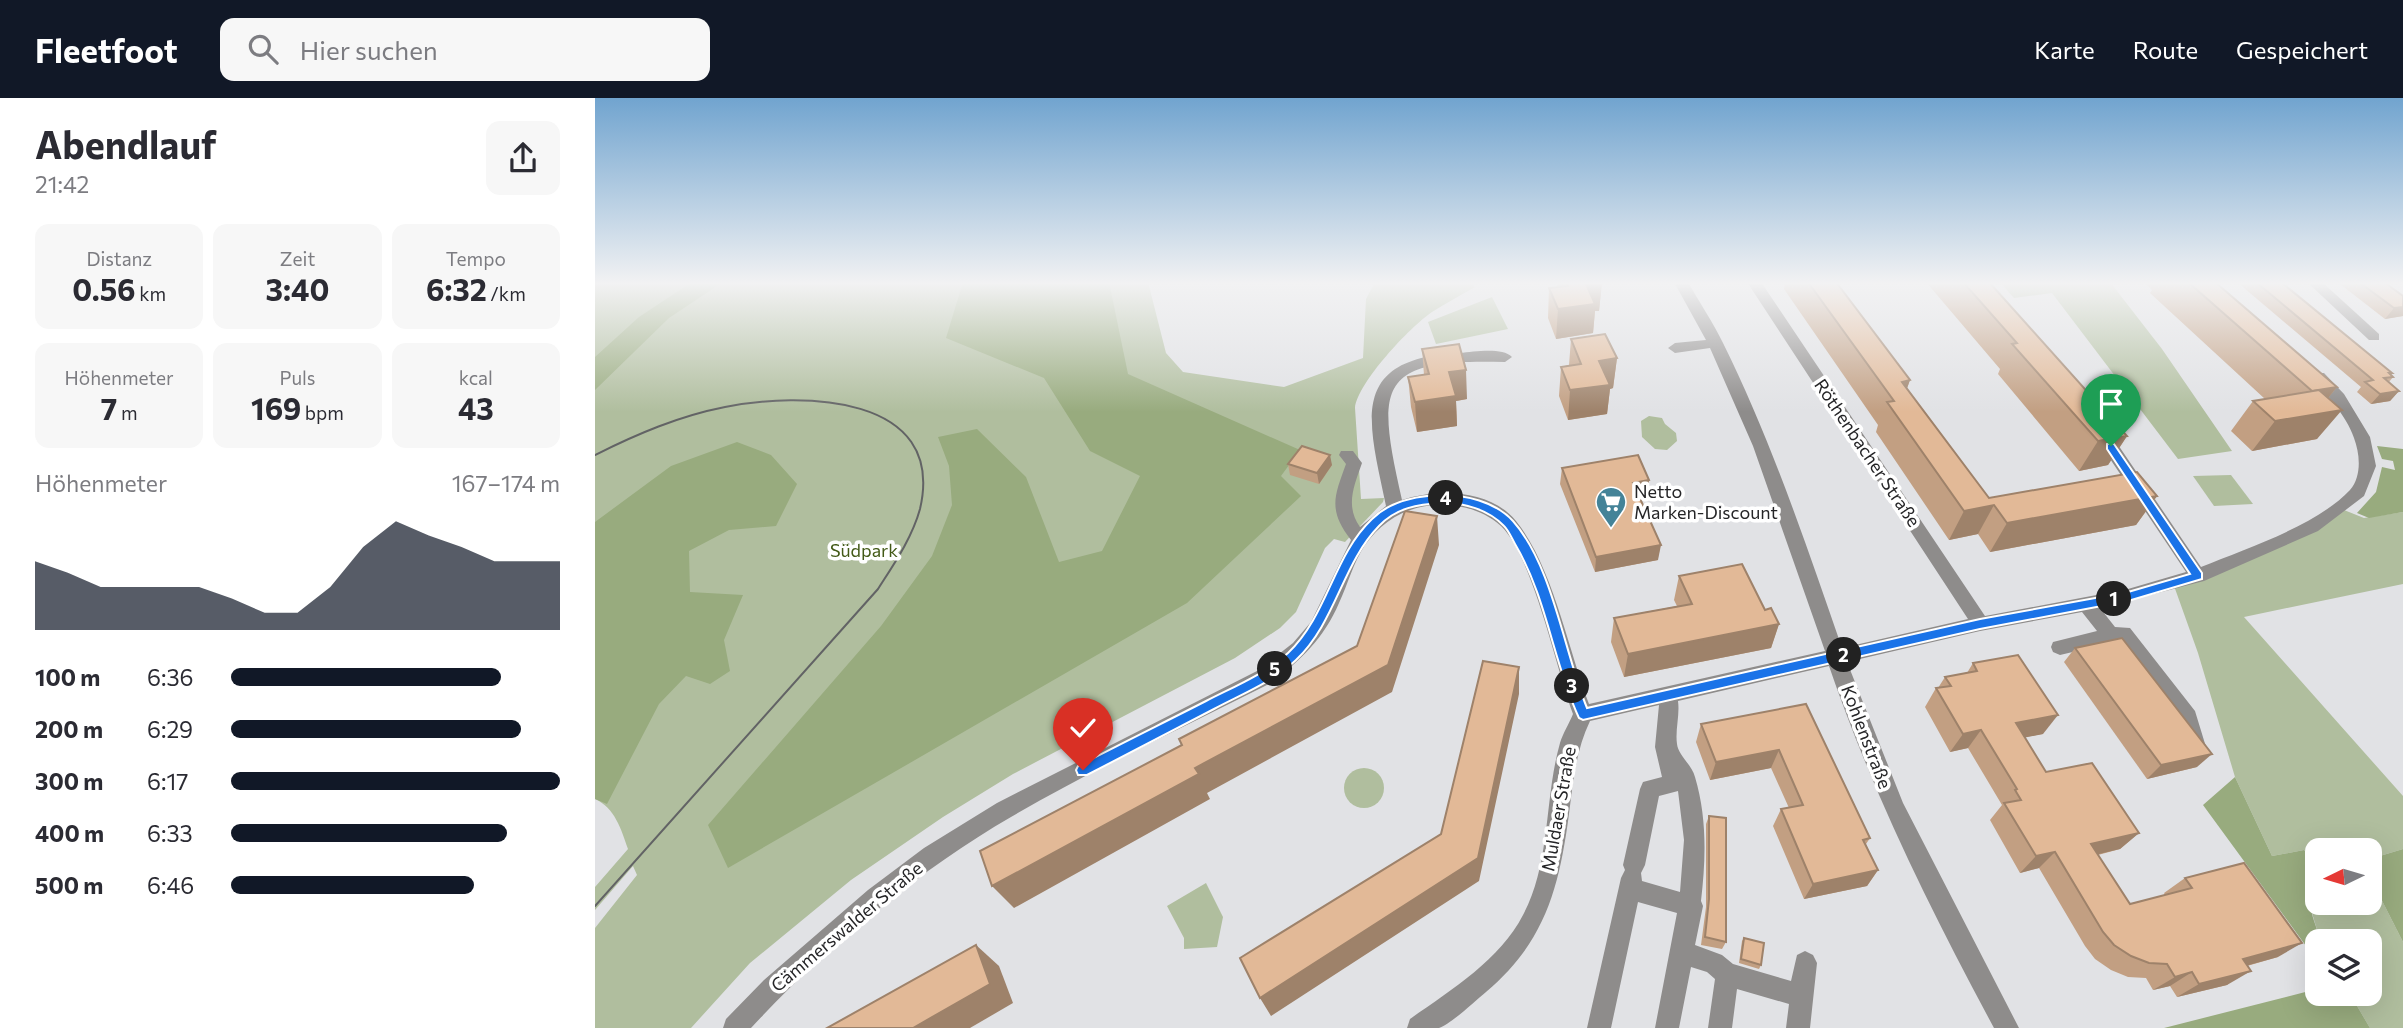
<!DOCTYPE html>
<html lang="de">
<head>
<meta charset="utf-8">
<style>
  body { margin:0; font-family:Commissioner,sans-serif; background:#f7f7f7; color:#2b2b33; height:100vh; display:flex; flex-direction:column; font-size:26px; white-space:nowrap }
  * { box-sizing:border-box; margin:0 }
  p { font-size:23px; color:#7c7c81 }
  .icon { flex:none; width:38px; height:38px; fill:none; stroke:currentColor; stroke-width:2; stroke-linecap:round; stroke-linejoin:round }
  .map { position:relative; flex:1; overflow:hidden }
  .drawer { display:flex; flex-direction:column; background:#fff; width:595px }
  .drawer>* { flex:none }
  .needle { width:46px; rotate:265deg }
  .tools { position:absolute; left:1710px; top:740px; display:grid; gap:14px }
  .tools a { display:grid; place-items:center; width:77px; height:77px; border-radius:14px; background:#fff; box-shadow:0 7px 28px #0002; font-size:35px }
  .pin { position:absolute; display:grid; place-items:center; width:60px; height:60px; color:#fff; margin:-72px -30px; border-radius:50% 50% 50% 0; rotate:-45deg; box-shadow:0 0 7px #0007 }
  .pin .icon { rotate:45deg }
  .km { position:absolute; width:35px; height:35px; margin:-18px; border-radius:50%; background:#222; color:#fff; font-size:19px; line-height:35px; text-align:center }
  .round { display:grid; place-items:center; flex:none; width:74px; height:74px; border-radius:14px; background:#f7f7f7 }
  .head { display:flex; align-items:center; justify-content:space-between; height:119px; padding:0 35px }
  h1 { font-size:38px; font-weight:700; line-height:52px }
  .figures { display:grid; grid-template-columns:repeat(3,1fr); gap:10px; height:119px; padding:7px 35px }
  .figures div { display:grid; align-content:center; border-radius:14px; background:#f7f7f7; text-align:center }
  .figures b { font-size:30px; font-weight:700 }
  .figures small { font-size:19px; font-weight:400 }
  .figures p { font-size:19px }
  .chart { height:196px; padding:14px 35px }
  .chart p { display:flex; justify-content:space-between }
  .chart svg { width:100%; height:126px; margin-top:7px; fill:#111827; opacity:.7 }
  ul { padding:0 35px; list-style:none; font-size:23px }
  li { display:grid; grid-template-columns:112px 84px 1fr; align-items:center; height:52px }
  li i { height:18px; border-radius:9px; background:#111827 }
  header { display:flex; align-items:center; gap:42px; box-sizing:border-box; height:98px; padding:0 35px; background:#111827; color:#fff }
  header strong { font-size:33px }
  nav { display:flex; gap:38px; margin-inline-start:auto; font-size:24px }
  .search { width:490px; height:63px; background:#f7f7f7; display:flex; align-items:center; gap:18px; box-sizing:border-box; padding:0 24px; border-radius:14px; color:#7c7c81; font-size:26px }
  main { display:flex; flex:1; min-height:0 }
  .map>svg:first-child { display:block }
</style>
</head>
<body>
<header>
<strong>Fleetfoot</strong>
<div class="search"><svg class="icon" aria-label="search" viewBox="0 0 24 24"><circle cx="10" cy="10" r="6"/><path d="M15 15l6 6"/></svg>Hier suchen</div>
<nav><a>Karte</a><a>Route</a><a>Gespeichert</a></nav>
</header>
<main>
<section class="drawer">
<div class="head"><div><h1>Abendlauf</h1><p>21:42</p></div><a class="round"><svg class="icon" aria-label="share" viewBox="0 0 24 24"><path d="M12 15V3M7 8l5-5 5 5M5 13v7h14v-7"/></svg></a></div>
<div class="figures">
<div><p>Distanz</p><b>0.56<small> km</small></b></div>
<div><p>Zeit</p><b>3:40</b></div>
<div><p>Tempo</p><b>6:32<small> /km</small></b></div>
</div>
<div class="figures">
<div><p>Höhenmeter</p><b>7<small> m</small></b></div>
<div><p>Puls</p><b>169<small> bpm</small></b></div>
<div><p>kcal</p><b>43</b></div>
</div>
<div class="chart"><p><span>Höhenmeter</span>167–174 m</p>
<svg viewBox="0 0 160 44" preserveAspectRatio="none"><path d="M0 44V20L10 24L20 29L30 29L40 29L50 29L60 33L70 38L80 38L90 29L100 15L110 6L120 11L130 15L140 20L150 20L160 20V44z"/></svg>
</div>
<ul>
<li><b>100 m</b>6:36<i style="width:82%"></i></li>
<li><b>200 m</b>6:29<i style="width:88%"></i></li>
<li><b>300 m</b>6:17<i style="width:100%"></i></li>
<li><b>400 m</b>6:33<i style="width:84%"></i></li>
<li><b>500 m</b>6:46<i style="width:74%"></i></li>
</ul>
</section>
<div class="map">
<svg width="1808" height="930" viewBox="0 0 1808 930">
  <rect width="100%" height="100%" fill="#e1e2e5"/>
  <g fill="#b0be9e">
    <path d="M 0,184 L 553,184 L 571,255 L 588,274 L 689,289 L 768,260 L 771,201 L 780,184 L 874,184 L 880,189 C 866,197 851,205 837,214 C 815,229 763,284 760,310 L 766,401 L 789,400 L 788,404 L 750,444 L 739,441 L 730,450 L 701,514 L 685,530 L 640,560 L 418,676 L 348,719 L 256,782 L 155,865 L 96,930 L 0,930 L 0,830 L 42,777 L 38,768 L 0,812 L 0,789 L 33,751 C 26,731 20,710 0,701 Z"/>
    <polygon points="1405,184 1515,184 1567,251 1637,353 1583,361 1457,195 1419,200"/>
    <polygon points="897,199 913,231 841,246 833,224"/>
    <polygon points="1054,318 1067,320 1070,326 1081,335 1082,343 1072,352 1060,351 1047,339 1046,323"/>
    <polygon points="1636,377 1658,406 1619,408 1598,378"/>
    <polygon points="1744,410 1769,420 1808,414 1808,486 1649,519 1808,698 1808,751 1775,761 1774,752 1722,752 1722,766 1709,752 1677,758 1640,679 1603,555 1578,485 1603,478"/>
    <circle cx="769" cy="690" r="20"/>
    <path d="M 1722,778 L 1722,805 L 1774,805 L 1775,779 L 1808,844 L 1808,930 L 1775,930 L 1755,896 L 1774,896 L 1774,844 L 1726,843 C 1720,824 1707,796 1722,778 Z"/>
    <polygon points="611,785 628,819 622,849 589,851 589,840 572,808"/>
  </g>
  <g fill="#98ab7e">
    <polygon points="97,184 128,184 74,220 0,292 0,259 44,219"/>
    <polygon points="368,184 514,184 533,276 705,352 686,378 706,398 592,505 133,770 113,727 286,528 337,458 357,407 354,368 343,339 382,331 431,379 464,464 507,453 545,378 495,353 449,280 351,240"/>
    <polygon points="142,344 176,357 202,386 181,428 134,432 94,453 95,494 148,497 129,542 135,573 115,586 91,578 64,606 12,706 0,701 0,424 76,368"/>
    <polygon points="1782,348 1808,351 1808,414 1774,420 1762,415 1781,394 1787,369 1800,372 1798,363 1787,361"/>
    <path d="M 1640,679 L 1677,758 L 1709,752 L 1722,766 C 1722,779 1714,790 1715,805 C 1716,817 1722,831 1726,843 L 1722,844 L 1722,863 L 1608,707 Z"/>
    <polygon points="1808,751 1808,844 1775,779 1775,761"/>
    <polygon points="1722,891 1722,896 1755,896 1775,930 1569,930"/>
  </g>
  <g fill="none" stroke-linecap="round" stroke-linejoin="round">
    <g fill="#8e8c8b" fill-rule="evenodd">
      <path d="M 1079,184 L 1093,184 C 1104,204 1118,224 1128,245 C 1176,342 1211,446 1247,550 L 1373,521 L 1152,184 L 1166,184 L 1390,518 L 1533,491 L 1591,474 L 1501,340 L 1499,336 L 1501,332 L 1513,332 L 1606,469 C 1652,450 1721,428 1755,392 C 1767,378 1765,356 1759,340 C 1751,316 1731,298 1717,278 L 1719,275 L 1729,275 L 1749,296 L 1775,339 L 1781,368 L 1769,398 L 1723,433 L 1609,483 L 1505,510 L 1520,529 L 1535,530 L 1600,613 L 1611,649 L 1608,655 L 1601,658 L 1594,655 L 1584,622 L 1524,543 L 1465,557 L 1458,554 L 1456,549 L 1458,544 L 1502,533 L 1487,514 L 1385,533 L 1252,564 L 1308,705 L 1424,930 L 1399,930 C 1336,813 1277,694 1234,568 L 1083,603 C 1085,617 1080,632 1082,646 C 1083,657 1097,667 1100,679 C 1112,719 1111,761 1106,803 L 1108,808 L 1100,847 L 1127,857 L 1138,866 L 1196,883 L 1202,857 L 1210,853 L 1218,857 L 1222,865 L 1215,930 L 1191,930 L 1194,906 L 1142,891 L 1137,930 L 1113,930 L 1120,881 L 1112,874 L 1096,869 L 1084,930 L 1060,930 L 1082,815 L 1043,804 L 1016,930 L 992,930 L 1026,780 L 1030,772 L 1028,767 L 1045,691 L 1048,684 L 1067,679 L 1060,649 L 1064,607 L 995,623 C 981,652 978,684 974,716 C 964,791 950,844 891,894 C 880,903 856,926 844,930 C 835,930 821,930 812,930 L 815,921 C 856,892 905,862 928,817 C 956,765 949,701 965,645 C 968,635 974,626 978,616 C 961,570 938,459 906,428 C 888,412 865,406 842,407 C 812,408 787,423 770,447 C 758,465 753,486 744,505 C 729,540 706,562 676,585 C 589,629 500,670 416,719 C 323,773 229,851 156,930 L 128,930 L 131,921 L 169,882 L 273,792 L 329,750 L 402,705 L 662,573 L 698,545 L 716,524 L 756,442 C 733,412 739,399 751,366 L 744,357 L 746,353 L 758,353 L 767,365 C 759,388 750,408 765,429 L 791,408 C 774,325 751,260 865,255 C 879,254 907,249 917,259 L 910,264 C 781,260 781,287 807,402 C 842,390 895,391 921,423 C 958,469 973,551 994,606 L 1230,553 L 1158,348 L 1115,250 L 1080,255 L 1073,250 L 1080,245 L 1111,242 ZM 1083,693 L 1089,742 L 1085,794 L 1047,783 L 1046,775 L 1050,767 L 1064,698 Z"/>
      <polygon points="1712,184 1727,184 1784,236 1784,242 1774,242"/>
    </g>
    <path stroke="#626365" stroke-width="2" d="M 0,357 C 42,336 84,318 130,309 C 204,294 352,295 325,411 C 317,440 299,466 283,491 L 0,808"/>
  </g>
  <g fill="#c29f82">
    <polygon points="963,184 1007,184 1004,213 1000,213 998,235 961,241 953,220 954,190 962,189"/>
    <polygon points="1189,184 1241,184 1315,282 1312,290 1394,400 1562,398 1541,427 1395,454 1383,436 1354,442 1281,334 1283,327 1189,191 1190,186"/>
    <polygon points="1331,184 1394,184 1532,338 1513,367 1484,373 1403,276 1405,271"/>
    <polygon points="1549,184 1620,184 1742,289 1733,300 1722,341 1657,353 1636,333 1658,303 1670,301 1555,195 1557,192"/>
    <polygon points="1642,184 1686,184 1797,275 1796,277 1798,279 1794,284 1804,293 1795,303 1776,306 1762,294 1766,289"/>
    <polygon points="1746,184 1789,184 1808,218 1790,221 1745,186"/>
    <polygon points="976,241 1022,260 1018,290 1015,291 1012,316 973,322 964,298 966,269 974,267"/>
    <polygon points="827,251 872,301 861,303 862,328 822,334 816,309 813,279 829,277"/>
    <polygon points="693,366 737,367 724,386 695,377"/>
    <polygon points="967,370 1054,382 1052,398 1044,399 1063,462 1000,474 965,386"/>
    <polygon points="1084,478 1170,512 1184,526 1176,550 1029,579 1016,544 1019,520 1082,508 1079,502"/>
    <polygon points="1480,550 1602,669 1552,681 1469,564"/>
    <polygon points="1378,565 1448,636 1430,639 1451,674 1544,735 1525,751 1503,757 1535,806 1570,797 1569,795 1590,780 1683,859 1652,868 1632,887 1582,899 1575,888 1558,892 1551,880 1533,879 1516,872 1500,861 1490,848 1444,770 1425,775 1395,722 1407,707 1373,650 1355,654 1330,609 1341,590 1343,590 1350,579 1372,575"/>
    <polygon points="1211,606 1275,740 1271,746 1283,772 1272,788 1209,801 1178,728 1186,711 1194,710 1176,670 1115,682 1101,644 1106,626"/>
    <polygon points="1114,718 1131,844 1127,851 1106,847 1111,809 1111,726"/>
    <polygon points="1149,840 1166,867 1164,871 1144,865 1147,843"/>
  </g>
  <g fill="#9e826a">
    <polygon points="1002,184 1007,184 1004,213 1000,213 998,235 961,241 963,211 991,186"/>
    <polygon points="1808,209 1808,218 1790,221 1799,210"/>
    <polygon points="1022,260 1018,290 1015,291 1012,316 973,322 975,292 1004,263"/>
    <polygon points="871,272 872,301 861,303 862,328 822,334 820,304 854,274"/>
    <polygon points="1315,282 1304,312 1307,284"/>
    <polygon points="1742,289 1720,316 1747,312 1722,341 1657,353 1680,323 1717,293"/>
    <polygon points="1804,293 1795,303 1776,306 1785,296"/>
    <polygon points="1532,338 1513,367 1484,373 1503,343"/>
    <polygon points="735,357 737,367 724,386 722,375"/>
    <polygon points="1054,382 1052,398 1035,401 1038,385"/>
    <polygon points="1562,398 1541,427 1395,454 1412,425"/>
    <polygon points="1399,407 1383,436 1354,442 1369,413"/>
    <polygon points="842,418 844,447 797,594 612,695 615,701 419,810 397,788 600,670 793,567"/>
    <polygon points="1066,447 1063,462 1000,474 1001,459"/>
    <polygon points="1184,526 1176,550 1029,579 1033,556"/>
    <polygon points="924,569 924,596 884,783 676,918 665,900 883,760"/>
    <polygon points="1463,617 1448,636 1407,644 1421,625"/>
    <polygon points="1386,632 1373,650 1355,654 1368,636"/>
    <polygon points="1184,652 1176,670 1115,682 1121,664"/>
    <polygon points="1617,656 1602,669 1552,681 1566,667"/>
    <polygon points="1544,735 1525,751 1479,762 1496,746"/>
    <polygon points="1460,754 1444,770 1425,775 1441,758"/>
    <polygon points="1283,772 1272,788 1209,801 1218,786"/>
    <polygon points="1707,845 1683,859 1625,875 1648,861"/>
    <polygon points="381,847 404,868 418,905 375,930 318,930"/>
    <polygon points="1656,873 1632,887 1582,899 1604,886"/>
    <polygon points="1597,874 1575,888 1558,892 1580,879"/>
  </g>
  <g fill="#e2b997" stroke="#9e826a" stroke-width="2">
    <polygon points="971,184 1002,184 991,186 1000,206 963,211 954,190 973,188"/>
    <polygon points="1213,184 1241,184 1315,282 1307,284 1394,400 1542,374 1562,398 1412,425 1399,407 1369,413 1292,304 1299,303"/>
    <polygon points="1368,184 1394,184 1532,338 1503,343 1417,246 1422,245"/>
    <polygon points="1593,184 1620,184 1742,289 1717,293"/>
    <polygon points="1661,184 1686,184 1797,275 1794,275 1798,279 1789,280 1804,293 1785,296 1770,284 1778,282"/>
    <polygon points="1764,184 1789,184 1808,198 1808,209 1799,210"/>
    <polygon points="1010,236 1022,260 1004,263 1015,287 975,292 966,269 986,266 976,241"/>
    <polygon points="864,246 871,272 854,274 861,298 820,304 813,279 834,276 827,251"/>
    <polygon points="1724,292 1747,312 1680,323 1658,303"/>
    <polygon points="707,348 735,357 722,375 693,366"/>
    <polygon points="1043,357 1054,382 1038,385 1066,447 1001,459 967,370"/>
    <polygon points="810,413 842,418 793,567 600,670 604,676 397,788 385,753 587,647 584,641 762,548"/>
    <polygon points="1147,466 1170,512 1176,510 1184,526 1033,556 1019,520 1097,506 1084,478"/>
    <polygon points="1527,540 1617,656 1566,667 1480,550"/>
    <polygon points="1423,557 1463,617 1421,625 1451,674 1497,665 1544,735 1496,746 1535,806 1597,790 1590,780 1649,765 1707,845 1648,861 1656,873 1604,886 1597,874 1580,879 1572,866 1554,865 1536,858 1519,847 1508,834 1460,754 1441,758 1409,705 1426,702 1420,692 1422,691 1386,632 1368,636 1341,590 1356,588 1350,579 1382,573 1378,565"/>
    <polygon points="888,563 924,569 883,760 665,900 645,860 846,736"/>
    <polygon points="1211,606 1275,740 1268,742 1283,772 1218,786 1186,711 1208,707 1184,652 1121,664 1106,626"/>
    <polygon points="1114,718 1131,720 1131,844 1110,839 1114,801"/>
    <polygon points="1149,840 1169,845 1166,867 1146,861"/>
    <polygon points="381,847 395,886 318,930 232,930"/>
  </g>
  <linearGradient id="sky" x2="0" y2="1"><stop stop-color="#71a4cf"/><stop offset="0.59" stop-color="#f2f2f3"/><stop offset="1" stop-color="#f2f2f3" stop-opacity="0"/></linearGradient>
  <rect width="1808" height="314" fill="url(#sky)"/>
  <path fill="#1a73e8" stroke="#fff" stroke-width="2" d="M 1516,345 L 1519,346 L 1607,475 L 1607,481 L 1533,503 L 1385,531 L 988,622 L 984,620 C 958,564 952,500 920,446 C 917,441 914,433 909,428 C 894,412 868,404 847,405 C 823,406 801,410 784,428 C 747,466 741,524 701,562 C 678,584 647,596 619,611 C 577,633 535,655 492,677 L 483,677 L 481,672 L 483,668 C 525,646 568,625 611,603 C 638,589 670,576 693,555 C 733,517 738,458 777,421 C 795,403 820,398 845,397 C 869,396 901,404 918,423 C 958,468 969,554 992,610 L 1385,521 L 1533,494 L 1595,476 L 1512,351 L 1512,346 Z"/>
  <defs>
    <g id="supermarket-pin" transform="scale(1.575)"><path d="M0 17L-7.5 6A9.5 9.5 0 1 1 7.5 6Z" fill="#448398" stroke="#fff"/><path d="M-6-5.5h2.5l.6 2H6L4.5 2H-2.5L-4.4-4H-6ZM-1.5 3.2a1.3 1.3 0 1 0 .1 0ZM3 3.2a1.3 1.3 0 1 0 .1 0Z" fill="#fff"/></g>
  </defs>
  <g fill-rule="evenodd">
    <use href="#supermarket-pin" x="1016" y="404"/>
  </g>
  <g text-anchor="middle" stroke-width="7" stroke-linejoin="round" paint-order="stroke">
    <g font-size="18" fill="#252527" stroke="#fff">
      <text transform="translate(1272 355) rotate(56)" y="6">Röthenbacher Straße</text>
      <text transform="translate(1271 639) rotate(69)" y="6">Kohlenstraße</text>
      <text transform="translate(964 711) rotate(-80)" y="6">Muldaer Straße</text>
      <text transform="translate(252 829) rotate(-40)" y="6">Cämmerswalder Straße</text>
    </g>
    <g font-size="18" fill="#252527" stroke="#fff" text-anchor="start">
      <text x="1039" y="400">Netto<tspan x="1039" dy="21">Marken-Discount</tspan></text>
    </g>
    <g font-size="18" fill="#435a17" stroke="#fff">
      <text x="269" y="459">Südpark</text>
    </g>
  </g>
</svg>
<div class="tools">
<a><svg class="needle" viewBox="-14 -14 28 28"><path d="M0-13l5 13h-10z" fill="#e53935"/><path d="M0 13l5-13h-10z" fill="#7c7c81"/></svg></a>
<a><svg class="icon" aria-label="layers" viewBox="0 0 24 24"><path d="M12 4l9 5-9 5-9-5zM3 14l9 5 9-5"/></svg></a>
</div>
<div class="pin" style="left:1516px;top:348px;background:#1e9e55"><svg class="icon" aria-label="arrive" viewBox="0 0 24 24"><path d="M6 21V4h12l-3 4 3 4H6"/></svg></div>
<div class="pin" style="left:488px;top:672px;background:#d93025"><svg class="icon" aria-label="check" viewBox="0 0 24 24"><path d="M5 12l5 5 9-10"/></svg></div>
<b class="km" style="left:1519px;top:501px">1</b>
<b class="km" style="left:1249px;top:557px">2</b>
<b class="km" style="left:977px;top:588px">3</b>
<b class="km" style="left:851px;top:400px">4</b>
<b class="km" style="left:680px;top:571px">5</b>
</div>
</main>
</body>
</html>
